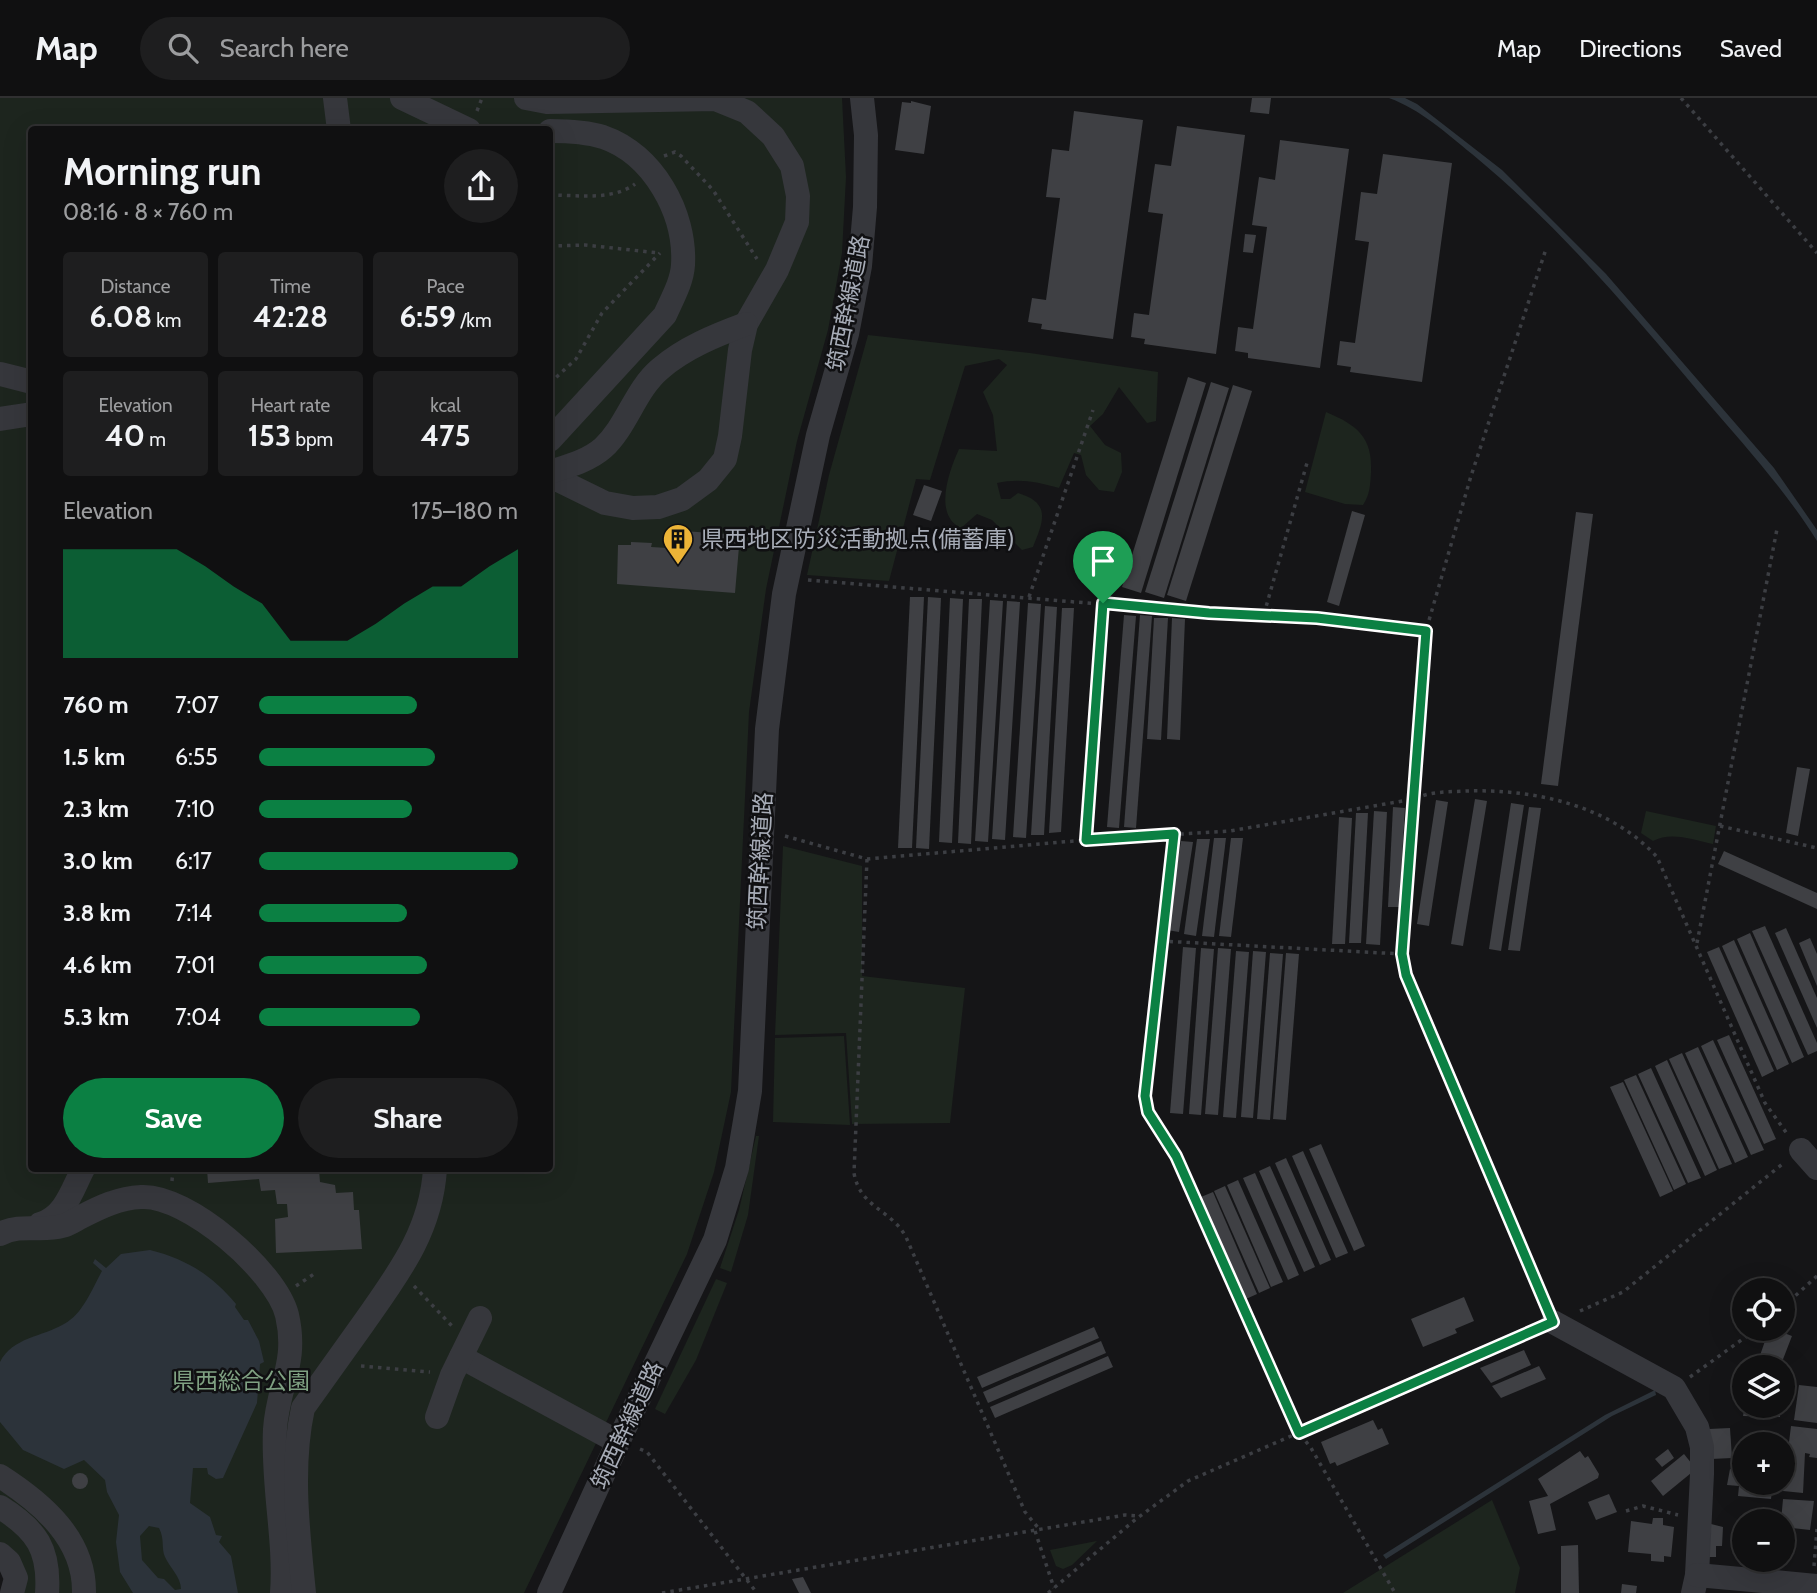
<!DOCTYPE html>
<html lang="en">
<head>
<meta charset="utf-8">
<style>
  body { margin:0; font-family:Cabin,"Noto Sans JP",sans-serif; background:#1e1e1f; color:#f1f3f6; height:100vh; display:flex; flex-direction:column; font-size:26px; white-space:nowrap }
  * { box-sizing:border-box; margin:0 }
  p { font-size:23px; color:#9c9d9f }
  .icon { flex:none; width:38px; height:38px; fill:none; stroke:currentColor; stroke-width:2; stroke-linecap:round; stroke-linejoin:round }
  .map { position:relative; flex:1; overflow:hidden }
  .panel { position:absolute; left:28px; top:28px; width:525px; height:1046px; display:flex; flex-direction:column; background:#101011; border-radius:7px; box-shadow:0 7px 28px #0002,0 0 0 2px #303031 }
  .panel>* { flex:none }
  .controls { position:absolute; left:1732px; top:1180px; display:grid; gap:14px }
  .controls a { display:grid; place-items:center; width:63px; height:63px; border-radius:50%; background:#101011; box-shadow:0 7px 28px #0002,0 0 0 2px #303031; font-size:35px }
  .pin { position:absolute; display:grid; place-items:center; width:60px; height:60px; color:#fff; margin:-72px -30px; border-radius:50% 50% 50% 0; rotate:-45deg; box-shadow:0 0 7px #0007 }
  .pin .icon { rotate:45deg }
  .round { display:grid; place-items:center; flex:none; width:74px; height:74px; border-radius:37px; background:#1e1e1f }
  .overview { display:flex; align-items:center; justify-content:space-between; height:119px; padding:0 35px }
  h1 { font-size:38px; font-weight:700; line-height:52px }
  .metrics { display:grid; grid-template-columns:repeat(3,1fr); gap:10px; height:119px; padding:7px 35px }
  .metrics div { display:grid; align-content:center; border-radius:7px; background:#1e1e1f; text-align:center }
  .metrics b { font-size:30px; font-weight:700 }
  .metrics small { font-size:19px; font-weight:400 }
  .metrics p { font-size:19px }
  .chart { height:196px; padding:14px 35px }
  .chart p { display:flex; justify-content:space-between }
  .chart svg { width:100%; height:126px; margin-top:7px; fill:#0b8043; opacity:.7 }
  .cta { display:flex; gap:14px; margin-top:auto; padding:14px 35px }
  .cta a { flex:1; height:80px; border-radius:42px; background:#0b8043; color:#fff; font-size:28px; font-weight:700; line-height:80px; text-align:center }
  .cta a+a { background:#1e1e1f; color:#f1f3f6 }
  ul { padding:0 35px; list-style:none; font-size:23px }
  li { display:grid; grid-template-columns:112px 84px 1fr; align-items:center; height:52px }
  li i { height:18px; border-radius:9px; background:#0b8043 }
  header { display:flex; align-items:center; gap:42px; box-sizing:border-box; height:98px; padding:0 35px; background:#101011; border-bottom:2px solid #303031 }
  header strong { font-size:33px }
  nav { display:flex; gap:38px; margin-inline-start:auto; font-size:24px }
  .search { width:490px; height:63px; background:#1e1e1f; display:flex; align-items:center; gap:18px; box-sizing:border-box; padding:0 24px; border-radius:38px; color:#9c9d9f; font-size:26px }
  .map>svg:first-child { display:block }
</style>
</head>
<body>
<header>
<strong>Map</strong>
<div class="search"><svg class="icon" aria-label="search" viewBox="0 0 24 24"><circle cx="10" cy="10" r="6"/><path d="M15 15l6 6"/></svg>Search here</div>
<nav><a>Map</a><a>Directions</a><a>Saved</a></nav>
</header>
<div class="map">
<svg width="1817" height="1495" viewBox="0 0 1817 1495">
  <rect width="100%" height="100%" fill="#151517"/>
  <g fill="#1d251e" fill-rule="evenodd">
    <path d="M 0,0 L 842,0 L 846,79 L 842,155 L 828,232 L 797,343 L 766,491 L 749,614 L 731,994 L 714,1074 L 687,1156 L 524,1495 L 21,1495 L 0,1444 ZM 32,32 L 550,32 L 550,1071 L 32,1071 Z"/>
    <path d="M 868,237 L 1030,255 L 1158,274 L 1156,323 L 1147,325 L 1119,289 L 1103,316 L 1090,328 L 1105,347 L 1121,355 L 1122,374 L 1114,394 L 1099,392 L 1086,377 L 1081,357 L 1074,355 L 1059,390 C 1038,384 1019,380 997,385 L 1001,401 L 1010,401 L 1018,395 C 1052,405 1043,424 1033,449 L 1022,452 L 992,422 L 977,416 L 961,430 C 933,417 949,373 959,351 L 997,353 L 993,317 L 983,294 L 1007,267 L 999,261 L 965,268 L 930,382 L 916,381 L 889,483 L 807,477 L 829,377 Z"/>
    <path d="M 1326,314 C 1357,327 1373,339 1371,375 C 1370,388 1370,396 1363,407 L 1345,406 L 1305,394 Z"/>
    <path d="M 1646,713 L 1716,728 L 1713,746 C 1694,742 1671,733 1653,743 L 1641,735 Z"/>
    <polygon points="783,748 862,768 862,878 965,890 950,1025 852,1026 846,935 775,937"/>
    <polygon points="844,938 850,1027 773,1024 775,940"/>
    <polygon points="756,1038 759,1038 748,1117 731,1174 720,1170 739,1112"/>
    <polygon points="716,1181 727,1185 696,1262 665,1316 655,1311"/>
    <polygon points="1492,1402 1520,1470 1515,1495 1343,1495"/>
    <polygon points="1097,1443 1072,1467 1063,1471 1056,1468 1050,1452"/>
  </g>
  <g fill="#2c333a" fill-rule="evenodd">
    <path d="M 1389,0 L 1405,0 L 1417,6 L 1502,72 L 1606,176 L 1774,370 L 1817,432 L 1817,443 C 1784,390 1742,345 1702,298 C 1630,212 1558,127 1472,56 C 1445,34 1421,12 1389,0 Z"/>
    <path d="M 150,1152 C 186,1161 212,1177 236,1206 L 235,1209 L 244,1222 L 248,1222 L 259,1243 L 264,1264 L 260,1266 L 257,1305 L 223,1380 L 216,1381 L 208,1376 L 207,1370 L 193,1370 L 190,1405 L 210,1419 L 216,1437 L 222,1438 L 219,1444 L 231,1458 L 238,1495 L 133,1495 L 120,1474 L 116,1444 L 119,1417 L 107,1394 L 105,1382 L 84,1362 L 64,1371 L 23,1352 L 0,1324 L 0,1264 C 13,1239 42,1239 64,1226 C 83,1216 92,1191 102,1173 L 93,1165 L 95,1161 L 106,1170 L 121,1156 ZM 149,1428 L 159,1430 C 165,1442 161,1450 165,1459 C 170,1470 181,1479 181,1491 L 175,1492 L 164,1481 L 158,1480 L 142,1462 L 140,1438 Z"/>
    <polygon points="1655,1292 1656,1297 1612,1318 1386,1461 1383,1457 1605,1317"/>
  </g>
  <g fill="#3f4044">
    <polygon points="1252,0 1271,0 1269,16 1250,14"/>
    <polygon points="911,3 931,8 924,56 895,52 902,4 911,5"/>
    <polygon points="1074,13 1143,22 1113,241 1041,231 1042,226 1028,224 1032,200 1046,202 1060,100 1046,99 1052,51 1069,53"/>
    <polygon points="1177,28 1245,37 1216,256 1144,246 1145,241 1131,239 1134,215 1149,217 1163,116 1148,114 1155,66 1171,68"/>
    <polygon points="1280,42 1349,51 1320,270 1248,260 1248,255 1235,253 1238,229 1253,231 1267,129 1252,127 1259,79 1275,82"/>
    <polygon points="1383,56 1452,65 1422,284 1350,274 1351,269 1337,267 1340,243 1355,245 1369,144 1355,142 1361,94 1377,96"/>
    <polygon points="1245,136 1256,137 1253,155 1243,154"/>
    <polygon points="1188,279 1206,285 1141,495 1122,489"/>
    <polygon points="1211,284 1229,290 1164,500 1145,494"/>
    <polygon points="1233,287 1252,293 1186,503 1167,497"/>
    <polygon points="924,387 942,393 931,423 913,417"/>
    <polygon points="1352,413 1365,417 1339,508 1327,504"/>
    <polygon points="1576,414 1593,416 1558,688 1541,686"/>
    <polygon points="669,432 740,437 735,495 617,486 618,447 631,447 631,444 652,445 651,449 668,450"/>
    <polygon points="910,499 924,499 912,750 898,750"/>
    <polygon points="928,499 941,500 929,751 916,750"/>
    <polygon points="950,500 963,501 952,745 939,744"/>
    <polygon points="969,501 982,501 971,746 958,745"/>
    <polygon points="990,502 1003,503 988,744 975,743"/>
    <polygon points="1007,503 1020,504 1005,742 992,741"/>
    <polygon points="1028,505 1041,506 1026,740 1013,739"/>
    <polygon points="1045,508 1057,509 1044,737 1031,737"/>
    <polygon points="1062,510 1074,510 1061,734 1049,735"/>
    <polygon points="1124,517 1136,518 1119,730 1107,729"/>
    <polygon points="1140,517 1152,518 1136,730 1124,729"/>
    <polygon points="1154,520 1168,520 1161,642 1147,641"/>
    <polygon points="1172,520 1185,521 1180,642 1167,641"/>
    <polygon points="1797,669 1810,671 1798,738 1786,735"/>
    <polygon points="1475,701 1487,703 1463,848 1451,846"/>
    <polygon points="1436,702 1448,704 1429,828 1417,826"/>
    <polygon points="1511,705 1524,707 1501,853 1489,851"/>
    <polygon points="1393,709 1405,710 1399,809 1388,809"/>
    <polygon points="1529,709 1541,710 1520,853 1508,852"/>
    <polygon points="1374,713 1387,714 1380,847 1366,846"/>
    <polygon points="1356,715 1368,715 1361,845 1349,845"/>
    <polygon points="1339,719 1352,720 1345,846 1332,846"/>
    <polygon points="1214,740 1226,740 1214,839 1202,838"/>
    <polygon points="1231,740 1243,740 1231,839 1219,838"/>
    <polygon points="1197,741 1210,741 1196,838 1184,836"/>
    <polygon points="1181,743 1193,744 1179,834 1167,832"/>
    <polygon points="1724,753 1817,795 1817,811 1718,766"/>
    <polygon points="1765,828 1817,945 1817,953 1808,957 1752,833"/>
    <polygon points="1786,830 1817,900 1817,930 1775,835"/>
    <polygon points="1750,835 1804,959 1792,965 1737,841"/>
    <polygon points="1810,840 1817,856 1817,888 1799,845"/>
    <polygon points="1734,842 1789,966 1777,972 1722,848"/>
    <polygon points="1183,849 1196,850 1183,1016 1170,1015"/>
    <polygon points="1719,849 1774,973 1762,979 1707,854"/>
    <polygon points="1201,850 1214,851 1201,1017 1189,1016"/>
    <polygon points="1218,850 1231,851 1218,1017 1205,1016"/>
    <polygon points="1236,853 1249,854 1236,1020 1223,1019"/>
    <polygon points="1253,853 1266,854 1253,1020 1241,1019"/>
    <polygon points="1270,855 1283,856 1270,1022 1257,1021"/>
    <polygon points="1286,855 1299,856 1286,1022 1273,1021"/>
    <polygon points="1729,937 1776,1041 1764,1046 1717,942"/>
    <polygon points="1713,942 1764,1052 1751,1057 1701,948"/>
    <polygon points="1698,949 1748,1059 1735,1065 1685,955"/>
    <polygon points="1682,955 1732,1066 1719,1071 1669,961"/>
    <polygon points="1667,962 1717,1072 1705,1078 1655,968"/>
    <polygon points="1651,970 1701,1080 1688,1085 1638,976"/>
    <polygon points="1636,977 1686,1086 1674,1092 1624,982"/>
    <polygon points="1623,984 1673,1093 1660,1099 1610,989"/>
    <polygon points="1321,1046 1365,1148 1354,1153 1309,1051"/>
    <polygon points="1303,1053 1348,1155 1336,1160 1292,1058"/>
    <polygon points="1286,1060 1331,1162 1320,1167 1275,1065"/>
    <polygon points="1270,1068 1315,1169 1304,1174 1259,1073"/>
    <polygon points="207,1071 319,1072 320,1084 335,1087 336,1095 353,1094 354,1112 359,1112 362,1151 276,1155 275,1121 288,1119 287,1106 277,1106 275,1092 261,1093 259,1081 208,1085"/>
    <polygon points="1255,1075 1299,1177 1288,1182 1243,1080"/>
    <polygon points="1238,1082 1283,1184 1271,1189 1227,1087"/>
    <polygon points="1225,1088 1270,1190 1259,1195 1214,1093"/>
    <polygon points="1213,1094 1257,1196 1246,1201 1201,1099"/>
    <polygon points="1464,1199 1474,1223 1455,1231 1457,1235 1423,1249 1411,1221"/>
    <polygon points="1094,1229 1099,1240 982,1290 977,1279"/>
    <polygon points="1771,1230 1792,1238 1780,1269 1756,1269 1765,1243 1763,1242 1766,1235 1769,1235"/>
    <polygon points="1101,1243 1106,1255 988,1305 983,1294"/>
    <polygon points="1524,1252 1531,1267 1491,1285 1480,1270"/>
    <polygon points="1108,1258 1113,1269 995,1320 990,1309"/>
    <polygon points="1539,1268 1546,1281 1501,1300 1492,1288"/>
    <polygon points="1734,1286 1745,1287 1745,1301 1733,1301"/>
    <polygon points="1799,1287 1817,1289 1817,1325 1794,1322"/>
    <polygon points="1745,1307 1780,1307 1780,1319 1743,1318"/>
    <polygon points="1373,1322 1378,1332 1382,1330 1389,1346 1337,1368 1335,1364 1330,1366 1321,1344"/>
    <polygon points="1791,1328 1817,1331 1817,1360 1809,1359 1810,1356 1805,1355 1803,1395 1783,1393"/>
    <polygon points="1730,1330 1732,1360 1711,1361 1709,1331"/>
    <polygon points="1668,1351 1674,1360 1662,1369 1655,1361"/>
    <polygon points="1580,1353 1585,1360 1588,1358 1599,1376 1598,1380 1550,1406 1556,1432 1538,1436 1529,1403 1548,1398 1538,1381"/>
    <polygon points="1684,1356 1696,1371 1663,1398 1651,1383"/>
    <polygon points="1730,1371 1745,1373 1745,1384 1773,1384 1771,1401 1738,1398 1739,1388 1727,1387"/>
    <circle cx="80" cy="1383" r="8"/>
    <polygon points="1609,1396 1617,1414 1596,1422 1588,1404"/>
    <polygon points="1783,1401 1814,1403 1810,1432 1783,1429 1783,1423 1781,1423"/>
    <polygon points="1653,1420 1663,1420 1663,1427 1674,1429 1671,1459 1664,1458 1664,1464 1651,1463 1651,1456 1628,1454 1631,1423 1652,1426"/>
    <polygon points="1711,1426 1723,1429 1722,1448 1716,1448 1716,1459 1707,1459"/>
    <polygon points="1783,1435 1788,1435 1789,1447 1792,1447 1790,1458 1786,1457 1786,1462 1783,1461"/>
    <polygon points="1578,1447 1579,1495 1561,1495 1561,1448"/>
    <polygon points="803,1479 811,1495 799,1495 792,1481"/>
    <polygon points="1622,1486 1637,1488 1636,1495 1621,1495"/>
  </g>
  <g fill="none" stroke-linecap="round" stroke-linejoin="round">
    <g stroke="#3c3e43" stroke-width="3.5" stroke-dasharray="3.5 5" stroke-linecap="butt">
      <polyline points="1681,0 1817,155"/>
      <polyline points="477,13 482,0"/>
      <polyline points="664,58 675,54 681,58 713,92 757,161"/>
      <path d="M 550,97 C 578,97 612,103 635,86"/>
      <polyline points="550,148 585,147 659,155"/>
      <polyline points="550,285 576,261 602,215 660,155"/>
      <polyline points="808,482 1209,515 1317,520 1426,533"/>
      <polyline points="1029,499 1093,312"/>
      <polyline points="1264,516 1307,365"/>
      <polyline points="1720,728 1817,750"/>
      <polyline points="1174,736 1145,998 1148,1014 1176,1057 1299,1335 1311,1350 1395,1495"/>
      <path d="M 785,738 L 867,761 L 1086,742 L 1230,733 L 1414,701 C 1431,693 1449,694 1467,693 C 1534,691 1610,707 1657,759 L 1765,1005 L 1788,1037"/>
      <polyline points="1086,742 1103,505"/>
      <path d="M 867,761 L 854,1075 C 860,1110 891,1111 906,1139 L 1025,1414 L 1040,1432"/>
      <polyline points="1161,843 1402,856"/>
      <polyline points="1697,845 1777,431"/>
      <polyline points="172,1083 173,1071"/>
      <polyline points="296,1188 317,1174"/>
      <polyline points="414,1188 452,1228"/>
      <polyline points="1545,1206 1406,877 1402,856 1425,536 1471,378 1546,151"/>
      <polyline points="1783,1209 1817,1178"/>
      <polyline points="1580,1213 1623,1194 1785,1064"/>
      <polyline points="361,1268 430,1274"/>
      <polyline points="1690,1279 1758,1230"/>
      <polyline points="640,1351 647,1354 757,1495"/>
      <polyline points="1626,1413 1643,1408 1678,1417"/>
      <polyline points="1035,1433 1054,1490"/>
      <polyline points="1814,1468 1817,1431"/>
      <polyline points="662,1495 1125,1417 1140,1418"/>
      <polyline points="1048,1495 1136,1421 1188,1383 1534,1232"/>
    </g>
    <g stroke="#36373c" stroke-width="24">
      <polyline points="335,0 339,32"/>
      <polyline points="402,0 469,32"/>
      <polyline points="526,0 547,4 715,1 747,14 773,38 792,68 798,98 797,124 777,172 746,226 740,252 730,338 725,361 708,382 682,401 658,409 633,410 605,405 550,378"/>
      <path d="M 550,33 C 566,33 587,34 603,39 C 653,56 686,115 683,167 C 682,184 672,201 665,217 L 550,342"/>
      <polyline points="0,276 32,284"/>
      <polyline points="0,321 32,316"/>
      <path d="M 550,374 C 568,368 588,363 603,350 C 627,328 635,292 660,271 C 684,250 716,237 746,226"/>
      <polyline points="1801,1052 1817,1070"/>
      <path d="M 40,1126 C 65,1119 72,1092 83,1071"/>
      <path d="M 0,1136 C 21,1125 41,1134 62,1128 C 68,1127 75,1122 81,1119 C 100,1109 119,1100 141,1099 C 187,1096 276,1173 287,1217 C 298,1265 278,1287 275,1331 C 272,1386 286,1442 282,1495"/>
      <polyline points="1553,1224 1674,1290 1697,1329 1702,1349 1702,1376 1697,1477 1693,1495"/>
      <polyline points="461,1259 618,1344"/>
      <polyline points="437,1319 452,1277 480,1220"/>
      <path d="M 0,1378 C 42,1405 85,1441 84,1495"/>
      <path d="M 0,1409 C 37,1432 50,1452 47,1495"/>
      <polyline points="0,1456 9,1464 16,1480 12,1495"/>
      <polyline points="1697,1477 1817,1488"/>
      <path d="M 304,1495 C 298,1434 290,1370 303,1310 C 323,1282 343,1254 363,1226 C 398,1176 431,1134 435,1071"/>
      <polyline points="549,1495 618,1344 715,1142 737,1070 750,993 767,631 784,496 818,337 847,236 860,168 865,109 866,37 862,0"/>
    </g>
  </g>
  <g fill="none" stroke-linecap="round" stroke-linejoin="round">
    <g stroke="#fff" stroke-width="14">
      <polygon id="route" points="1103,505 1209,515 1317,520 1426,533 1402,856 1406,877 1553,1224 1299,1335 1176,1058 1148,1014 1145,998 1174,736 1086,742"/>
    </g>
    <use href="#route" stroke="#0b8043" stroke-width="9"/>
  </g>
  <defs>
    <g id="building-pin" transform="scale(1.575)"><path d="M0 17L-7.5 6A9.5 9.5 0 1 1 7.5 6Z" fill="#edb437" stroke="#101012"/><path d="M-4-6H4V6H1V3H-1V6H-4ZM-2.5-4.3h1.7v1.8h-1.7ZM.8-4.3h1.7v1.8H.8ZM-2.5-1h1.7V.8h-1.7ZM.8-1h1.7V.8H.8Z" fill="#111"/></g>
  </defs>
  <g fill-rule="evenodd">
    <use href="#building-pin" x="678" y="441"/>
  </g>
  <g text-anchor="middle" stroke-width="5" stroke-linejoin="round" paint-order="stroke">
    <g font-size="23" fill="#a7acb7" stroke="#101012">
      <text transform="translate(848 205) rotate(-79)" y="8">筑西幹線道路</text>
      <text transform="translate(760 763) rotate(-87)" y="8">筑西幹線道路</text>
      <text transform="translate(627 1327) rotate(-65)" y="8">筑西幹線道路</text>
    </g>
    <g font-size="23" fill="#a7acb7" stroke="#101012" text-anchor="start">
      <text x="701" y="449">県西地区防災活動拠点(備蓄庫)</text>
    </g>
    <g font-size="23" fill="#7fa182" stroke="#101012">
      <text x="241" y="1291">県西総合公園</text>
    </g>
  </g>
</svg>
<div class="controls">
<a><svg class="icon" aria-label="locate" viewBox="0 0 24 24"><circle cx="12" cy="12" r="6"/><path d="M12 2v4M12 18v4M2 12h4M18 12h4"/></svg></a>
<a><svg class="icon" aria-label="layers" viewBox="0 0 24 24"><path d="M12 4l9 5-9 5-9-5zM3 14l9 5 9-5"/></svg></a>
<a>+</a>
<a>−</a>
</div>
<div class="pin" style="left:1103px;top:505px;background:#1e9e55"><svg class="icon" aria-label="arrive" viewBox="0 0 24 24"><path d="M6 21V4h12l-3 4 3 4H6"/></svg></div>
<section class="panel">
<div class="overview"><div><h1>Morning run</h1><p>08:16 · 8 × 760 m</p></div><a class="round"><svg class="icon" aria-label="share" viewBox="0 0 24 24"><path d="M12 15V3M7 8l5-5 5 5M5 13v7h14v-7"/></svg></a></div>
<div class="metrics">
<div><p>Distance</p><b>6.08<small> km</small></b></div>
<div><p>Time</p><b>42:28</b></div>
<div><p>Pace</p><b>6:59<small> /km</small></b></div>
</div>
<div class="metrics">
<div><p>Elevation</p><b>40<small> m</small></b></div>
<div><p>Heart rate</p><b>153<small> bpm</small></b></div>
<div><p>kcal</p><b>475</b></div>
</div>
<div class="chart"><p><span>Elevation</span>175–180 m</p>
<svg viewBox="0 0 160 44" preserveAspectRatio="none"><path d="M0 44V6L10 6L20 6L30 6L40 6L50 12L60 19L70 25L80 38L90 38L100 38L110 32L120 25L130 19L140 19L150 12L160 6V44z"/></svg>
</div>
<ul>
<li><b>760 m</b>7:07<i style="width:61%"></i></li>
<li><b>1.5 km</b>6:55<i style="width:68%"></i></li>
<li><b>2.3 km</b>7:10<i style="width:59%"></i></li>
<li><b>3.0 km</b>6:17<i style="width:100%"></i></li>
<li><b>3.8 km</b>7:14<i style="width:57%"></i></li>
<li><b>4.6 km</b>7:01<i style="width:65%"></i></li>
<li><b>5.3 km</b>7:04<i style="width:62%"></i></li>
</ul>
<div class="cta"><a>Save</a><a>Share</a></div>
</section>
</div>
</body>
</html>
